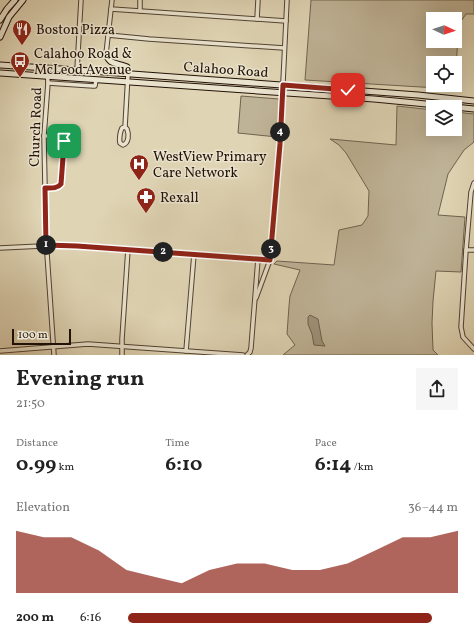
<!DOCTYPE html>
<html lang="en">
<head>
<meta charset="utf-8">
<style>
  body { margin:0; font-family:Vollkorn,serif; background:#f6f6f6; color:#222; height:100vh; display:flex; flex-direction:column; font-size:15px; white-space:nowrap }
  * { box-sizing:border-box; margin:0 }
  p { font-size:13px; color:#767676 }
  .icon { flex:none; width:22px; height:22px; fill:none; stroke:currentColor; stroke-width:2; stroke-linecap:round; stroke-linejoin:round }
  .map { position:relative; height:355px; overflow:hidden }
  .panel { display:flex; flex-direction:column; background:#fff; flex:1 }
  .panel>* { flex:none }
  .needle { width:26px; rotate:94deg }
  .tools { position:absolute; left:426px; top:12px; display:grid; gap:8px }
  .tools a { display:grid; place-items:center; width:36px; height:36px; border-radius:0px; background:#fff; box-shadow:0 4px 16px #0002; font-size:20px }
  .scale { position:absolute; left:12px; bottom:10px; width:59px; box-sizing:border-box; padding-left:4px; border:2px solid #221207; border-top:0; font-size:11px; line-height:14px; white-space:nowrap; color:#221207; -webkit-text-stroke:3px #eae3ce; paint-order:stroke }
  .pin { position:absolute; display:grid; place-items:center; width:34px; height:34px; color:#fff; margin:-17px; border-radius:8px; box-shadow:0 2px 6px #0006 }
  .km { position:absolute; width:20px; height:20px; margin:-10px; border-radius:50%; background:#222; color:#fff; font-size:11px; line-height:20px; text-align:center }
  .round { display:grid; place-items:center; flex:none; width:42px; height:42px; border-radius:0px; background:#f6f6f6 }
  .head { display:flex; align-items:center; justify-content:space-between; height:68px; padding:0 16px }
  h1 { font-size:22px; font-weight:700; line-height:30px }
  .stats { display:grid; grid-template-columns:repeat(3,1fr); gap:6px; height:68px; padding:4px 16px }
  .stats div { display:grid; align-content:center }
  .stats b { font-size:20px; font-weight:700 }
  .stats small { font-size:11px; font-weight:400 }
  .stats p { font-size:11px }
  .chart { height:112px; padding:8px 16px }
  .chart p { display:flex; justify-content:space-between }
  .chart svg { width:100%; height:72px; margin-top:4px; fill:#8f2418; opacity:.7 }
  ul { padding:0 16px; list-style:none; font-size:13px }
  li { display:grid; grid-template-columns:64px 48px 1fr; align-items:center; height:30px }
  li i { height:10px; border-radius:5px; background:#8f2418 }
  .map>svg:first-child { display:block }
</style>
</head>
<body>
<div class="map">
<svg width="474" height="355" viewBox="0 0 474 355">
  <rect width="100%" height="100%" fill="#dfd4b4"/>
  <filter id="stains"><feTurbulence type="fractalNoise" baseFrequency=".005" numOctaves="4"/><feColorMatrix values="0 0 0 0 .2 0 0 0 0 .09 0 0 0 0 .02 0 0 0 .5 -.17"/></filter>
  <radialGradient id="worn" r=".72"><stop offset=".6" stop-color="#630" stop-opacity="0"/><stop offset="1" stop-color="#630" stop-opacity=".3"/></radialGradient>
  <g fill="#bfb397" stroke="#70624f" fill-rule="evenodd">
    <path d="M 311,0 L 474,0 L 474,14 L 466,14 L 459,24 L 455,80 L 455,63 L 433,63 L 433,85 L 455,85 L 454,89 L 305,80 ZM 433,19 L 455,19 L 455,41 L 433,41 Z"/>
    <polygon points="241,96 279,99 277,137 238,133"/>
    <polygon points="397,106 433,110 433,129 455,129 455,112 474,114 474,142 464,150 448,174 438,215 465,217 461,272 436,271 433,301 432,323 433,350 438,355 283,355 295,345 287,334 289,306 290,296 300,270 274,264 277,261 334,265 339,230 362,225 368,216 369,191 346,153 339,145 330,139 396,145"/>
  </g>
  <polygon fill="#9f9279" stroke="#6d5f4b" points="310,315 318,319 322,341 325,346 314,345 312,334 308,324 308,317"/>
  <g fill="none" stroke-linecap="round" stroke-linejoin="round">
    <g stroke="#514232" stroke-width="5.5">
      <g id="street">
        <polyline points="111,9 286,21"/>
        <polyline points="140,11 140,0"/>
        <polyline points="257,19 258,0"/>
        <polyline points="108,35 149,39 284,48"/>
        <polyline points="106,54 112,0"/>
        <polyline points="47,68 48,83 44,136 46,239 54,355"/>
        <polyline points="77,70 81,0"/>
        <polyline points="48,83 93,86 95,86 96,80"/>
        <path d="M 125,127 L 122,128 C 120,132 119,139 120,143 L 123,145 C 129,143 129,134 127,129 L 125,127 L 128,74"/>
        <path d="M 44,136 C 52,136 61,134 64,144 L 61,184 C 57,189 51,188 45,188"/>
        <polyline points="474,183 471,192 466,250 461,327 463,337 474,349"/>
        <polyline points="0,248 63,245 270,260"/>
        <polyline points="466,250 474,250"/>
        <polyline points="256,298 270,260 280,144 287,0"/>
        <polyline points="0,351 88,344 243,355"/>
        <polyline points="186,351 194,254"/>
        <polyline points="122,355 122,339 128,249"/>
        <polyline points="247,355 250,352 251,348 258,259"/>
      </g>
    </g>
    <g stroke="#221207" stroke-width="7">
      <g id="secondary">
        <polyline points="0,20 7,9 15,0"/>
        <polyline points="0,37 9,17 23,0"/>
        <path d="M 106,54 C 110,66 117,62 127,67 L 128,74"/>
        <polyline points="0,65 77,70 418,95 474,101"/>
        <polyline points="0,73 374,99 416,103 474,109"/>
      </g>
    </g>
    <use href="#street" stroke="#eae3ce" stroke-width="3.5"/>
    <use href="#secondary" stroke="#eae3ce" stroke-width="5"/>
  </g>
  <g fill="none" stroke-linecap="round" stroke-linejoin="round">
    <g stroke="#fff" stroke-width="8">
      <path id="route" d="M 64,141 L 64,144 L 61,184 C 57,189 51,188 45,188 L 46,245 L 77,246 L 270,260 L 280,144 L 283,85 L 348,90"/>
    </g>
    <use href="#route" stroke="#8f2418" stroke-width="5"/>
  </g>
  <defs>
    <g id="restaurant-pin" transform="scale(1)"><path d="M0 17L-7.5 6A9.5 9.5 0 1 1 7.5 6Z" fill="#8f2418" stroke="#eae3ce"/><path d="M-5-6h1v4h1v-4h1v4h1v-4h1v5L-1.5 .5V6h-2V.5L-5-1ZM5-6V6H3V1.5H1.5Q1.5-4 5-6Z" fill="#fff"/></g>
    <g id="bus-pin" transform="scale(1)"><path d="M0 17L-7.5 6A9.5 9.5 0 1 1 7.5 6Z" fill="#8f2418" stroke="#eae3ce"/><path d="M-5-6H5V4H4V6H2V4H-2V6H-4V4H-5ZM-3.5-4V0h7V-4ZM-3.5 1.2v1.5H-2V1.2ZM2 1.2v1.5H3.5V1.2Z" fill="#fff"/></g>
    <g id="hospital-pin" transform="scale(1)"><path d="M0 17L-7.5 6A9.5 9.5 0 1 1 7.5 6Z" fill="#8f2418" stroke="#eae3ce"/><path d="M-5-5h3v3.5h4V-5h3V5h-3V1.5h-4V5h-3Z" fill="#fff"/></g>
    <g id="pharmacy-pin" transform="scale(1)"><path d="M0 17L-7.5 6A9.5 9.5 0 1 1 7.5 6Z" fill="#8f2418" stroke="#eae3ce"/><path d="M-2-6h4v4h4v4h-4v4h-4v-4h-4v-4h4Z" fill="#fff"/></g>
  </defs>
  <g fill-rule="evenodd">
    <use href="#restaurant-pin" x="22" y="29"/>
    <use href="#bus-pin" x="20" y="61"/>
    <use href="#hospital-pin" x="139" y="164"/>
    <use href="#pharmacy-pin" x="146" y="197"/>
  </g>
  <g text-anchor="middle" stroke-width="3" stroke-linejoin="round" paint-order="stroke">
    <g font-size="14" fill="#221207" stroke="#eae3ce" text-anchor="start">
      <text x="36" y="34">Boston Pizza</text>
      <text x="34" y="58">Calahoo Road &amp;<tspan x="34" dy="16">McLeod Avenue</tspan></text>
      <text x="153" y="161">WestView Primary<tspan x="153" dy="16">Care Network</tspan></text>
      <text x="160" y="202">Rexall</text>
    </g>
    <g font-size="14" fill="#221207" stroke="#eae3ce">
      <text transform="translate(226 69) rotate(4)" y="5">Calahoo Road</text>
      <text transform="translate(35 127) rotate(-88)" y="5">Church Road</text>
    </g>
  </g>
  <rect width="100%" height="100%" filter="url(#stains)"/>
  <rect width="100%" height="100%" fill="url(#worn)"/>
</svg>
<div class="tools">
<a><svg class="needle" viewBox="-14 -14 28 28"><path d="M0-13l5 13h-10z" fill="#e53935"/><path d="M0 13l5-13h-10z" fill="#767676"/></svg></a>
<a><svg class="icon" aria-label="locate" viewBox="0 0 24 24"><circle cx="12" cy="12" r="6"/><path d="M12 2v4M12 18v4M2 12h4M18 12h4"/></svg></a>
<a><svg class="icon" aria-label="layers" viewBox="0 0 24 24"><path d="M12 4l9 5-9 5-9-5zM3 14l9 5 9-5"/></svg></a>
</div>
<div class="scale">100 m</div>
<div class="pin" style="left:64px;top:141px;background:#1e9e55"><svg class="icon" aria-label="arrive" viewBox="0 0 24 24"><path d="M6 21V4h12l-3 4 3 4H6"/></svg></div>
<div class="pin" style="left:348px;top:90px;background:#d93025"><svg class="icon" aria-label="check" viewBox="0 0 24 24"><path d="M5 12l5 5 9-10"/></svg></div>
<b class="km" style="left:46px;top:245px">1</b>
<b class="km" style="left:163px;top:252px">2</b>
<b class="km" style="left:271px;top:249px">3</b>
<b class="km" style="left:280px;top:132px">4</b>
</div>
<section class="panel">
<div class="head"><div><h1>Evening run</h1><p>21:50</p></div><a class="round"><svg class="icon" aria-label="share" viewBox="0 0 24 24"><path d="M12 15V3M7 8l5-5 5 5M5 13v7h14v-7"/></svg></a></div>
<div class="stats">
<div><p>Distance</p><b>0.99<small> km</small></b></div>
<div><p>Time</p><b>6:10</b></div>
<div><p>Pace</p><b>6:14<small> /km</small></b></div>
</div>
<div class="chart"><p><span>Elevation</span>36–44 m</p>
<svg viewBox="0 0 160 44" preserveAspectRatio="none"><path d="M0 44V6L10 10L20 10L30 18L40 30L50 34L60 38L70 30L80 26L90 26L100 30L110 30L120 26L130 18L140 10L150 10L160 6V44z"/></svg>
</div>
<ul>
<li><b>200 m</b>6:16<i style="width:92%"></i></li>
</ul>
</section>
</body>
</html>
